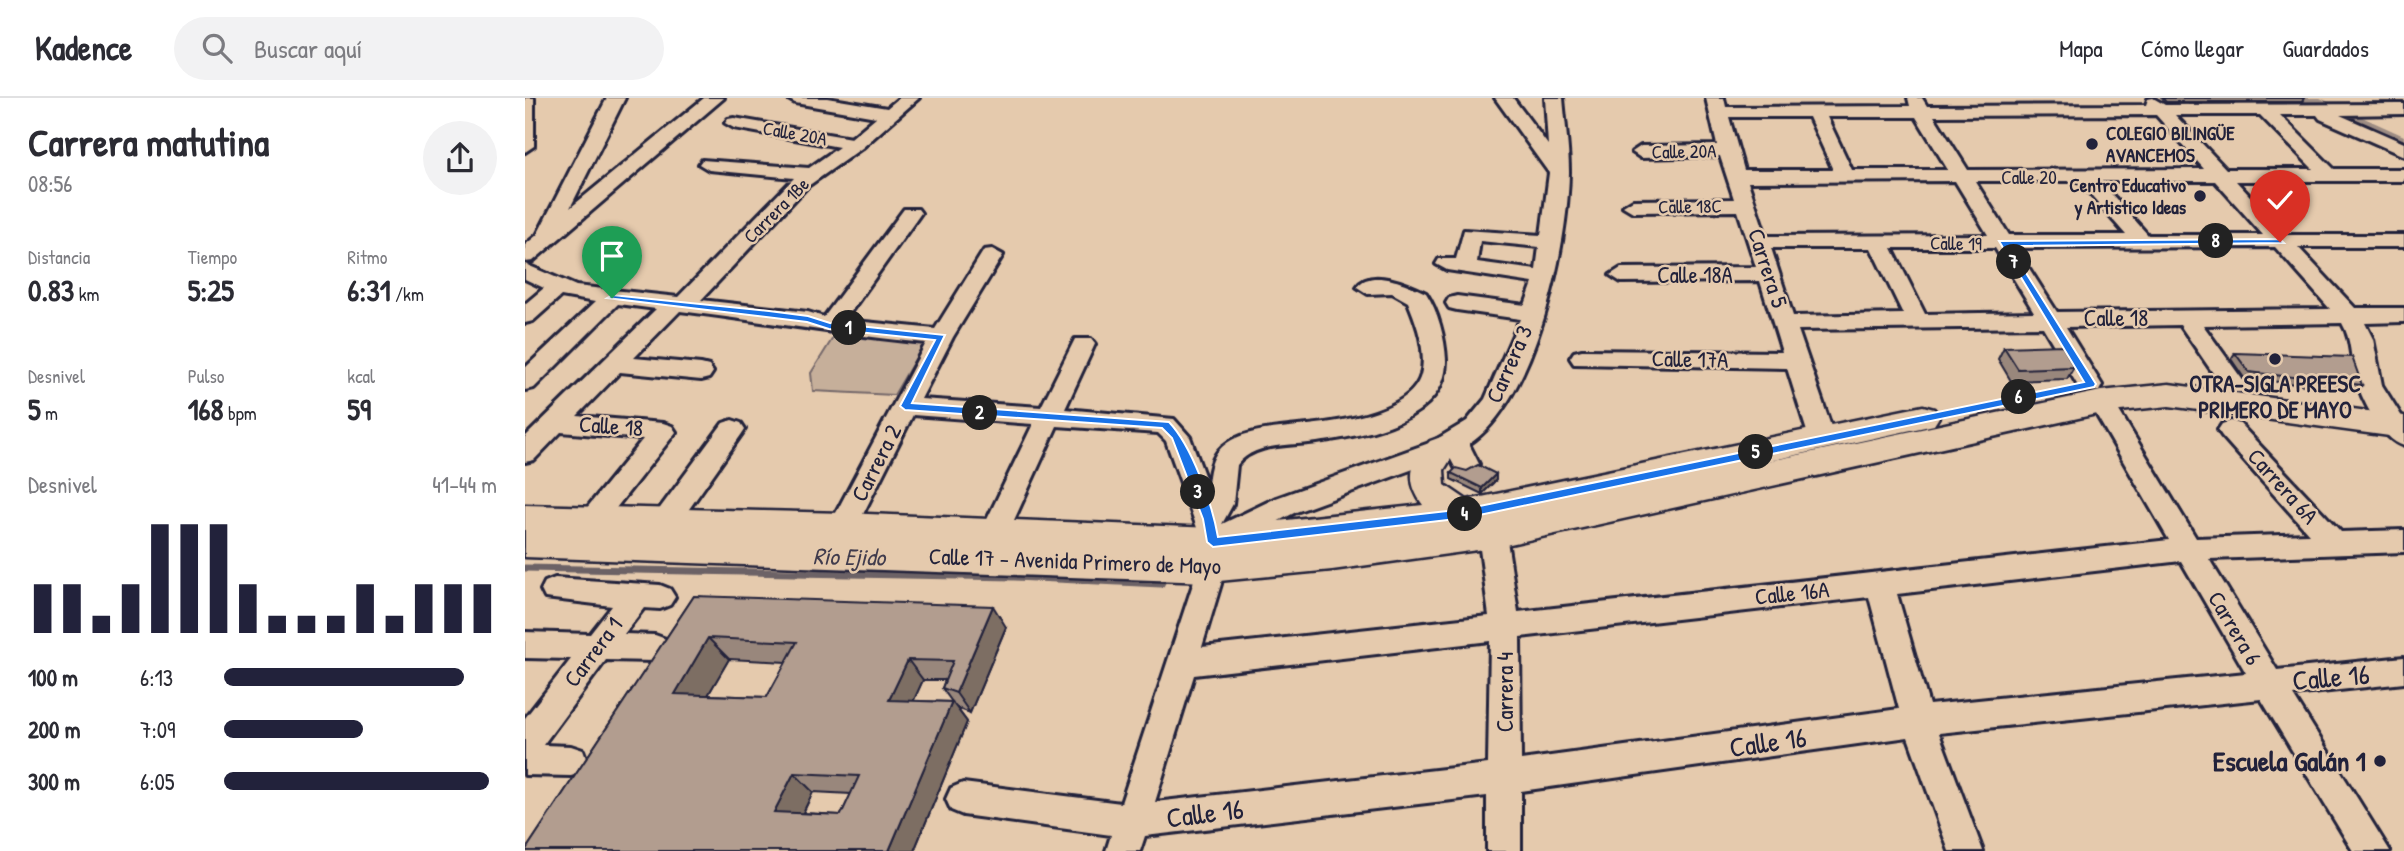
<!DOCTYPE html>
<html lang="es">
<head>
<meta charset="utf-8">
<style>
  body { margin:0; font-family:"Patrick Hand",sans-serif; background:#f2f2f3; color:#2b2b33; height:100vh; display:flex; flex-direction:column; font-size:26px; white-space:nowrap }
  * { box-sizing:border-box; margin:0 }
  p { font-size:23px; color:#7c7c81 }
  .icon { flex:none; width:38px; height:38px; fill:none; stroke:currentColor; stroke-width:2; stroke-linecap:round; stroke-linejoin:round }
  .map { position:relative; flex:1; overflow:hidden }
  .details { display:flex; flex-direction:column; background:#fff; width:525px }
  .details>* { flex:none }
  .pin { position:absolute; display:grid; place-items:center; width:60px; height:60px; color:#fff; margin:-72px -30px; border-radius:50% 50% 50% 0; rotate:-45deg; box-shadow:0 0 7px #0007 }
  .pin .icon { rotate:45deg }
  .km { position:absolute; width:35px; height:35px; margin:-18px; border-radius:50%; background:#222; color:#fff; font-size:19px; line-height:35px; text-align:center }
  .round { display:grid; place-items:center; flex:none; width:74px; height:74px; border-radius:37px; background:#f2f2f3 }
  .head { display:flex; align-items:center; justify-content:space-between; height:119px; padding:0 28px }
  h1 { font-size:38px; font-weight:700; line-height:52px }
  .metrics { display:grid; grid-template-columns:repeat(3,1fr); gap:10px; height:119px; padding:7px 28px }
  .metrics div { display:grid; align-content:center }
  .metrics b { font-size:30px; font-weight:700 }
  .metrics small { font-size:19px; font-weight:400 }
  .metrics p { font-size:19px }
  .chart { height:196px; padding:14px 28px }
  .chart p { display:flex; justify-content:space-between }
  .chart svg { width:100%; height:126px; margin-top:7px; stroke:#22223b; stroke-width:6 }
  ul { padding:0 28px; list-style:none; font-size:23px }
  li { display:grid; grid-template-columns:112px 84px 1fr; align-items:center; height:52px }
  li i { height:18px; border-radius:9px; background:#22223b }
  header { display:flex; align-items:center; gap:42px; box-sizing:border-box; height:98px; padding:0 35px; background:#fff; border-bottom:2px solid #e1e1e2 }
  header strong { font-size:33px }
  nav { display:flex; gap:38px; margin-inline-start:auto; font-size:24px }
  .search { width:490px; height:63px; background:#f2f2f3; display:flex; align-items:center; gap:18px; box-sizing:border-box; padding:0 24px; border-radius:38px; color:#7c7c81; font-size:26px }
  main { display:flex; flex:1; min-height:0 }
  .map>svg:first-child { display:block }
</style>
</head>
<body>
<header>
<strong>Kadence</strong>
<div class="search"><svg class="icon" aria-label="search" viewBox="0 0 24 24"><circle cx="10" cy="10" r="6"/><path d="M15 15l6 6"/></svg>Buscar aquí</div>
<nav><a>Mapa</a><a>Cómo llegar</a><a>Guardados</a></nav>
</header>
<main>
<section class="details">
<div class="head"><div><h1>Carrera matutina</h1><p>08:56</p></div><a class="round"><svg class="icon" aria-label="share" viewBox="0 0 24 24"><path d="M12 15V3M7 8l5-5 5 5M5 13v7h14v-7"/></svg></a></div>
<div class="metrics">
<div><p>Distancia</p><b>0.83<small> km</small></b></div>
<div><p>Tiempo</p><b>5:25</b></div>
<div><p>Ritmo</p><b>6:31<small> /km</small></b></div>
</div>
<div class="metrics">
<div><p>Desnivel</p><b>5<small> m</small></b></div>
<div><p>Pulso</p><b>168<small> bpm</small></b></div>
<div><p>kcal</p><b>59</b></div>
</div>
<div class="chart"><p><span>Desnivel</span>41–44 m</p>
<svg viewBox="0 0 160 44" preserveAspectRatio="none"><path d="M5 44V27M15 44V27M25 44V38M35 44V27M45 44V6M55 44V6M65 44V6M75 44V27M85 44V38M95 44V38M105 44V38M115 44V27M125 44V38M135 44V27M145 44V27M155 44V27"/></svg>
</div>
<ul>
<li><b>100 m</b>6:13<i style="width:88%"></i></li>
<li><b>200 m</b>7:09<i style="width:51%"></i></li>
<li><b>300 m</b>6:05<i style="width:97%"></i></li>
</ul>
</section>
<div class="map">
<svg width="1879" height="753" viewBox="0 0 1879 753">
  <rect width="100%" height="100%" fill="#e5caad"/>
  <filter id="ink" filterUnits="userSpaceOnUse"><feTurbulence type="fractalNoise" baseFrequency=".0143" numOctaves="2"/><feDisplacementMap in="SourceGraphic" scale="14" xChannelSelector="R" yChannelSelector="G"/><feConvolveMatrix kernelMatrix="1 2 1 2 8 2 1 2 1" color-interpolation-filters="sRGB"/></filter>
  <g filter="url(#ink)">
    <polygon fill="#c6af9a" stroke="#74686a" stroke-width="2" points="311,235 403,239 369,297 288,293 286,275"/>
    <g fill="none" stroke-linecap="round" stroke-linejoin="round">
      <polyline stroke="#6c6266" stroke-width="7" points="0,470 490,479 636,486 640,478"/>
      <polygon fill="#9d8c83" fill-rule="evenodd" points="1763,0 1795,0 1879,38 1879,56 1766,5"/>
      <g stroke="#22223b" stroke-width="6">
        <g id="minor">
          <polygon points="0,0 9,0 9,48 0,54"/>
          <polygon points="82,0 100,0 45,110 179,0 199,0 8,163 0,164 0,147 12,137"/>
          <path d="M 261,0 L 302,0 L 362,10 L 374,0 L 394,0 L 337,50 L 283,88 L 176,202 L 283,214 L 299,219 L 379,111 L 393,111 L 396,115 L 320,222 L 410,231 L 459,152 L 467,151 L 478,157 L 428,239 L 396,301 L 516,309 L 550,241 L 566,241 L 570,246 L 540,311 L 649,321 L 665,339 L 683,388 C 684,374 686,359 697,349 C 716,332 749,331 773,328 C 807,325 885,316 896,277 C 902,253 892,226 883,204 L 867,195 L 843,196 L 832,189 C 845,169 885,187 901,195 C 913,213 920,240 921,262 C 922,323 839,338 792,344 C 767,348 729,344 712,367 L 708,406 L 697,426 L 751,400 L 907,344 L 942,323 L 960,301 L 995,221 L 932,212 L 924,210 L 921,205 L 924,200 L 932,198 L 1000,207 L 1008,185 L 922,172 L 911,166 L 914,161 L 931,161 L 939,132 L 1016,137 L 1024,75 L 970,0 L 988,0 L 1023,47 L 1020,0 L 1038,0 C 1040,25 1044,50 1044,74 C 1043,148 1010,303 944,346 L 954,366 L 950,373 L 941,376 L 932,373 L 924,358 L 771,414 L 701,450 L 696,486 L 677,549 L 964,518 L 953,436 L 957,428 L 967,425 L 977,428 L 981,436 L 993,514 L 1644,442 L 1564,304 L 1567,298 L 1576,295 L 1585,298 L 1671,440 L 1784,436 L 1697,338 L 1693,332 L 1697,326 L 1706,323 L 1715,326 L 1816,434 L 1879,432 L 1879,454 L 1684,461 L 1752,572 L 1879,559 L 1879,585 L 1768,597 L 1865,753 L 1828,753 L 1736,601 L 1414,635 L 1458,753 L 1424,753 L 1383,639 L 996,693 L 996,753 L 962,753 L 962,698 L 620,738 L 615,753 L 581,753 L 586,737 L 438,717 L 426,712 L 421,701 L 426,690 L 438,685 L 596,705 L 668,486 L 676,441 L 641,343 L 633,335 L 532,328 L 479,444 L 469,447 L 459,444 L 455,436 L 508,326 L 388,317 L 328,436 L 318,439 L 308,436 L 304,428 L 401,245 C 318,237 237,223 155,213 L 109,260 L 176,266 L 184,268 L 188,274 L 184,280 L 176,282 L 95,274 L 52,318 L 138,325 L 147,328 L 151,334 L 76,429 L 66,433 L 56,429 L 52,422 L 118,341 L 36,334 L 9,362 L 0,364 L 0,339 L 131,211 L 93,206 L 9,290 L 0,292 L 0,270 L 70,204 L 36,198 L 8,223 L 0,225 L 0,206 L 19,190 L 0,181 L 0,166 L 51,188 L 153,199 L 269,80 L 184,72 L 174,66 L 177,62 L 284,70 L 314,49 L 209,30 L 200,25 L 203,21 L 209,20 L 326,40 L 351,19 L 270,5 ZM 955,143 L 1014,149 L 1011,172 L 952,164 ZM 1656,463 L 1721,575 L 1404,607 L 1372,496 ZM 1344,499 L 1374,611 L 996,662 L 995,539 ZM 965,543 L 963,666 L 630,704 L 669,577 Z"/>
          <path d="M 1181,0 L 1199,0 L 1201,9 L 1385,8 L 1383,0 L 1397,0 L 1402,8 L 1621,7 L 1623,1 L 1628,0 L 1640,7 L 1879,6 L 1879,16 L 1815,17 L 1879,45 L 1879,58 L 1795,21 L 1792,17 L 1755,17 L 1809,71 L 1879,71 L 1879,83 L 1711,83 L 1761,137 L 1879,137 L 1879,149 L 1773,149 L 1830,210 L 1879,210 L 1879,224 L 1840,225 L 1848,241 L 1857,287 L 1879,322 L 1879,348 C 1856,341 1836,301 1830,278 C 1825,259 1827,242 1817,225 L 1678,227 L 1722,288 L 1719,294 L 1701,294 L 1655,227 L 1541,229 L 1577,287 L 1574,293 L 1556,293 L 1518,229 L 1273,232 L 1310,340 L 1306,346 L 1297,349 L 1288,346 L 1284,340 L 1262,270 L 1049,266 L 1045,260 L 1049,254 L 1057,252 L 1257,254 L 1235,183 L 1096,184 L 1085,177 L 1096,170 L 1231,169 L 1213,113 L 1108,114 L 1098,108 L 1108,102 L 1209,101 L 1195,58 L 1116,60 L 1107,54 L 1116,48 L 1192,47 ZM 1631,17 L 1679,71 L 1443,72 L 1409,18 ZM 1650,17 L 1735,17 L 1788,71 L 1701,71 ZM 1204,19 L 1284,19 L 1308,72 L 1219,72 ZM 1302,19 L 1391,19 L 1423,72 L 1327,72 ZM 1430,83 L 1463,137 L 1241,138 L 1223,84 ZM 1450,83 L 1554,83 L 1601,137 L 1484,137 ZM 1575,83 L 1690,83 L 1738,137 L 1623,137 ZM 1750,149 L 1805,211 L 1532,214 L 1491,150 ZM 1246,150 L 1346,150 L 1378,216 L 1268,218 ZM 1367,150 L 1470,150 L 1509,214 L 1400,216 Z"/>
          <polygon points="207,322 216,325 220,331 216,337 150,431 140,435 130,431 126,424 130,417 198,325"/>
          <polygon points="30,480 135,487 145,491 150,499 145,507 135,511 119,510 99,536 130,537 141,541 145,550 141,559 130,563 81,562 18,647 46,648 58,652 62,663 58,674 46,678 0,677 0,620 46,561 0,560 0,534 65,536 87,508 20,500 16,492 20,484"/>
        </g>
      </g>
      <g stroke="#22223b" stroke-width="5">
        <path id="major" d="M 1644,286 L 1879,318 L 1879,340 L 1644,308 L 1576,315 L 967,450 L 807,472 L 684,484 L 0,459 L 0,407 L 318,415 L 688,430 L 898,407 C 880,382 885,365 905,343 L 916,339 L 927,343 L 932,351 L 919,372 L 920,387 L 942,402 L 1398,308 L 1409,311 L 1414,319 L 1409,327 L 1216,369 L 1576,293 Z"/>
      </g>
      <use href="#minor" fill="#e5caad" fill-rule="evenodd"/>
      <use href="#major" fill="#e5caad" fill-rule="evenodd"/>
    </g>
    <g fill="#99877b" stroke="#22223b" stroke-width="2" fill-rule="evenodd">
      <polygon points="1637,0 1779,0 1777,4 1641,4"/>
      <polygon points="1479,249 1549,269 1542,281 1486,283 1473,261"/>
      <polygon points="1710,255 1837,287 1832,293 1719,280 1706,261"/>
      <polygon points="942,373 971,376 971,382 957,396 926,381 926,375"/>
      <path d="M 169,498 L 481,529 L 445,615 L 432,610 L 442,624 L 389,753 L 0,753 ZM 204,561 L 261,564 L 242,599 L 183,597 ZM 398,582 L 420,582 L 417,590 L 427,604 L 388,603 ZM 288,694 L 326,696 L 316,717 L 278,715 Z"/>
    </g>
    <g fill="#7d6e64" stroke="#22223b" stroke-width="2">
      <polygon points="971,376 971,382 957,396 957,390"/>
      <polygon points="468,508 481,529 445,615 431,595"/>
      <polygon points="183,540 204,561 172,616 150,596"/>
      <polygon points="383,562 398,582 380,622 364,602"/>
      <polygon points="427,604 442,624 389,753 364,753"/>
      <polygon points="269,675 288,694 270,731 249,714"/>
    </g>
    <g fill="#b29d8f" stroke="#22223b" stroke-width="2" fill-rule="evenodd">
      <polygon points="1538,247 1549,269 1493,271 1479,249"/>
      <polygon points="1710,255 1827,259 1837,287 1724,274"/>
      <polygon points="953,367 971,376 957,390 926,375 931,370 942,373"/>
      <path d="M 169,498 L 468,508 L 431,595 L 417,590 L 428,563 L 383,562 L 364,602 L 427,604 L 364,753 L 0,753 ZM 183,540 L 272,544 L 242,599 L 150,596 ZM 269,675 L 334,678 L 316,717 L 249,714 Z"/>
    </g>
  </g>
  <path fill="#1a73e8" stroke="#fff" stroke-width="2" d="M 1755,141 L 1759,145 L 1484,148 L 1571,286 L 1569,289 L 940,420 L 688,449 L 682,444 L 678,421 L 647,340 L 637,330 L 380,312 L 375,308 L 410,242 L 304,231 L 282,224 L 82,200 L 87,197 L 244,213 L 283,218 L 305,225 L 420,237 L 387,305 L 644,324 C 667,348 687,405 693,439 L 940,411 L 1559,284 L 1474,143 Z"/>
  <g fill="#22223b" stroke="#e5caad" stroke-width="2.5">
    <circle cx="1567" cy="46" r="7"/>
    <circle cx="1675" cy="98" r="7"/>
    <circle cx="1750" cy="261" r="7"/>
    <circle cx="1855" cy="663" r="7"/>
  </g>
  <g text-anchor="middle" stroke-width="5" stroke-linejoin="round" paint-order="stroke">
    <g font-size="19" fill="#22223b" stroke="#e5caad">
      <text transform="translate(270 35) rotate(10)" y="7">Calle 20A</text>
      <text transform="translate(1159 53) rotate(-1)" y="7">Calle 20A</text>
      <text x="1504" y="86">Calle 20</text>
      <text transform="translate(1165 108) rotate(-1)" y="7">Calle 18C</text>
      <text transform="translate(251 112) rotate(-45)" y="7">Carrera 1Be</text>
      <text transform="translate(1431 145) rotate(1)" y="7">Calle 19</text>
    </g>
    <g font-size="19" font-weight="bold" fill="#22223b" stroke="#e5caad" text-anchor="start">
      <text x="1581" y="42">COLEGIO BILINGÜE<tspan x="1581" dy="22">AVANCEMOS</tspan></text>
      <text x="1661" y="94" text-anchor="end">Centro Educativo<tspan x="1661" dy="22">y Artistico Ideas</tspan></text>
    </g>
    <g font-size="23" fill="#22223b" stroke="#e5caad">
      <text transform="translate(1243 170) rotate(72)" y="8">Carrera 5</text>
      <text x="1170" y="185">Calle 18A</text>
      <text x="1591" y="228">Calle 18</text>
      <text transform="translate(1165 261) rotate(1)" y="8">Calle 17A</text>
      <text transform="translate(984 266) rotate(-66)" y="8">Carrera 3</text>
      <text transform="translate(86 328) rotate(4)" y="8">Calle 18</text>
      <text transform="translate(351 365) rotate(-63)" y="8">Carrera 2</text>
      <text transform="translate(1758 388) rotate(48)" y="8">Carrera 6A</text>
      <text transform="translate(550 463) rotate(2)" y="8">Calle 17 - Avenida Primero de Mayo</text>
      <text transform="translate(1267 495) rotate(-6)" y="8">Calle 16A</text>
      <text transform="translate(1710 530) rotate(59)" y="8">Carrera 6</text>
      <text transform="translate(68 554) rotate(-53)" y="8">Carrera 1</text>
      <text transform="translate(980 594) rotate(-90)" y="8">Carrera 4</text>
    </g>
    <g font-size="23" font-weight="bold" fill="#22223b" stroke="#e5caad">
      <text x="1750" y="294">OTRA-SIGLA PREESC<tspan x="1750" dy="26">PRIMERO DE MAYO</tspan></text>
    </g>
    <g font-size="24" font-style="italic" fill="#413c4d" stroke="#e5caad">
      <text transform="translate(324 459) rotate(1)" y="8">Río Ejido</text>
    </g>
    <g font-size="28" fill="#22223b" stroke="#e5caad">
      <text transform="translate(1806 579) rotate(-5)" y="10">Calle 16</text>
      <text transform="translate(1243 644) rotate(-8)" y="10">Calle 16</text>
      <text transform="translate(680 715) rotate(-7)" y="10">Calle 16</text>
    </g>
    <g font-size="28" font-weight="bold" fill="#22223b" stroke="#e5caad" text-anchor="end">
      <text x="1841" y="673">Escuela Galán 1</text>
    </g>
  </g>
</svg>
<div class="pin" style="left:87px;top:200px;background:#1e9e55"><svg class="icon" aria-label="arrive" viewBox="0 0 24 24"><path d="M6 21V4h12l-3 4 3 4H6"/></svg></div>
<div class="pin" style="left:1755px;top:144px;background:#d93025"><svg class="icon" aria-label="check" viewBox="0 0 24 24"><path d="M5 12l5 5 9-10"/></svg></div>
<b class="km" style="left:324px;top:230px">1</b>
<b class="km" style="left:455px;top:315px">2</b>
<b class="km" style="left:673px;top:394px">3</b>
<b class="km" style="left:940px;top:416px">4</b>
<b class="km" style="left:1231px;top:354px">5</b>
<b class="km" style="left:1494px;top:299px">6</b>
<b class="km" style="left:1489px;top:164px">7</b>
<b class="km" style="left:1691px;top:143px">8</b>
</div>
</main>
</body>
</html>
